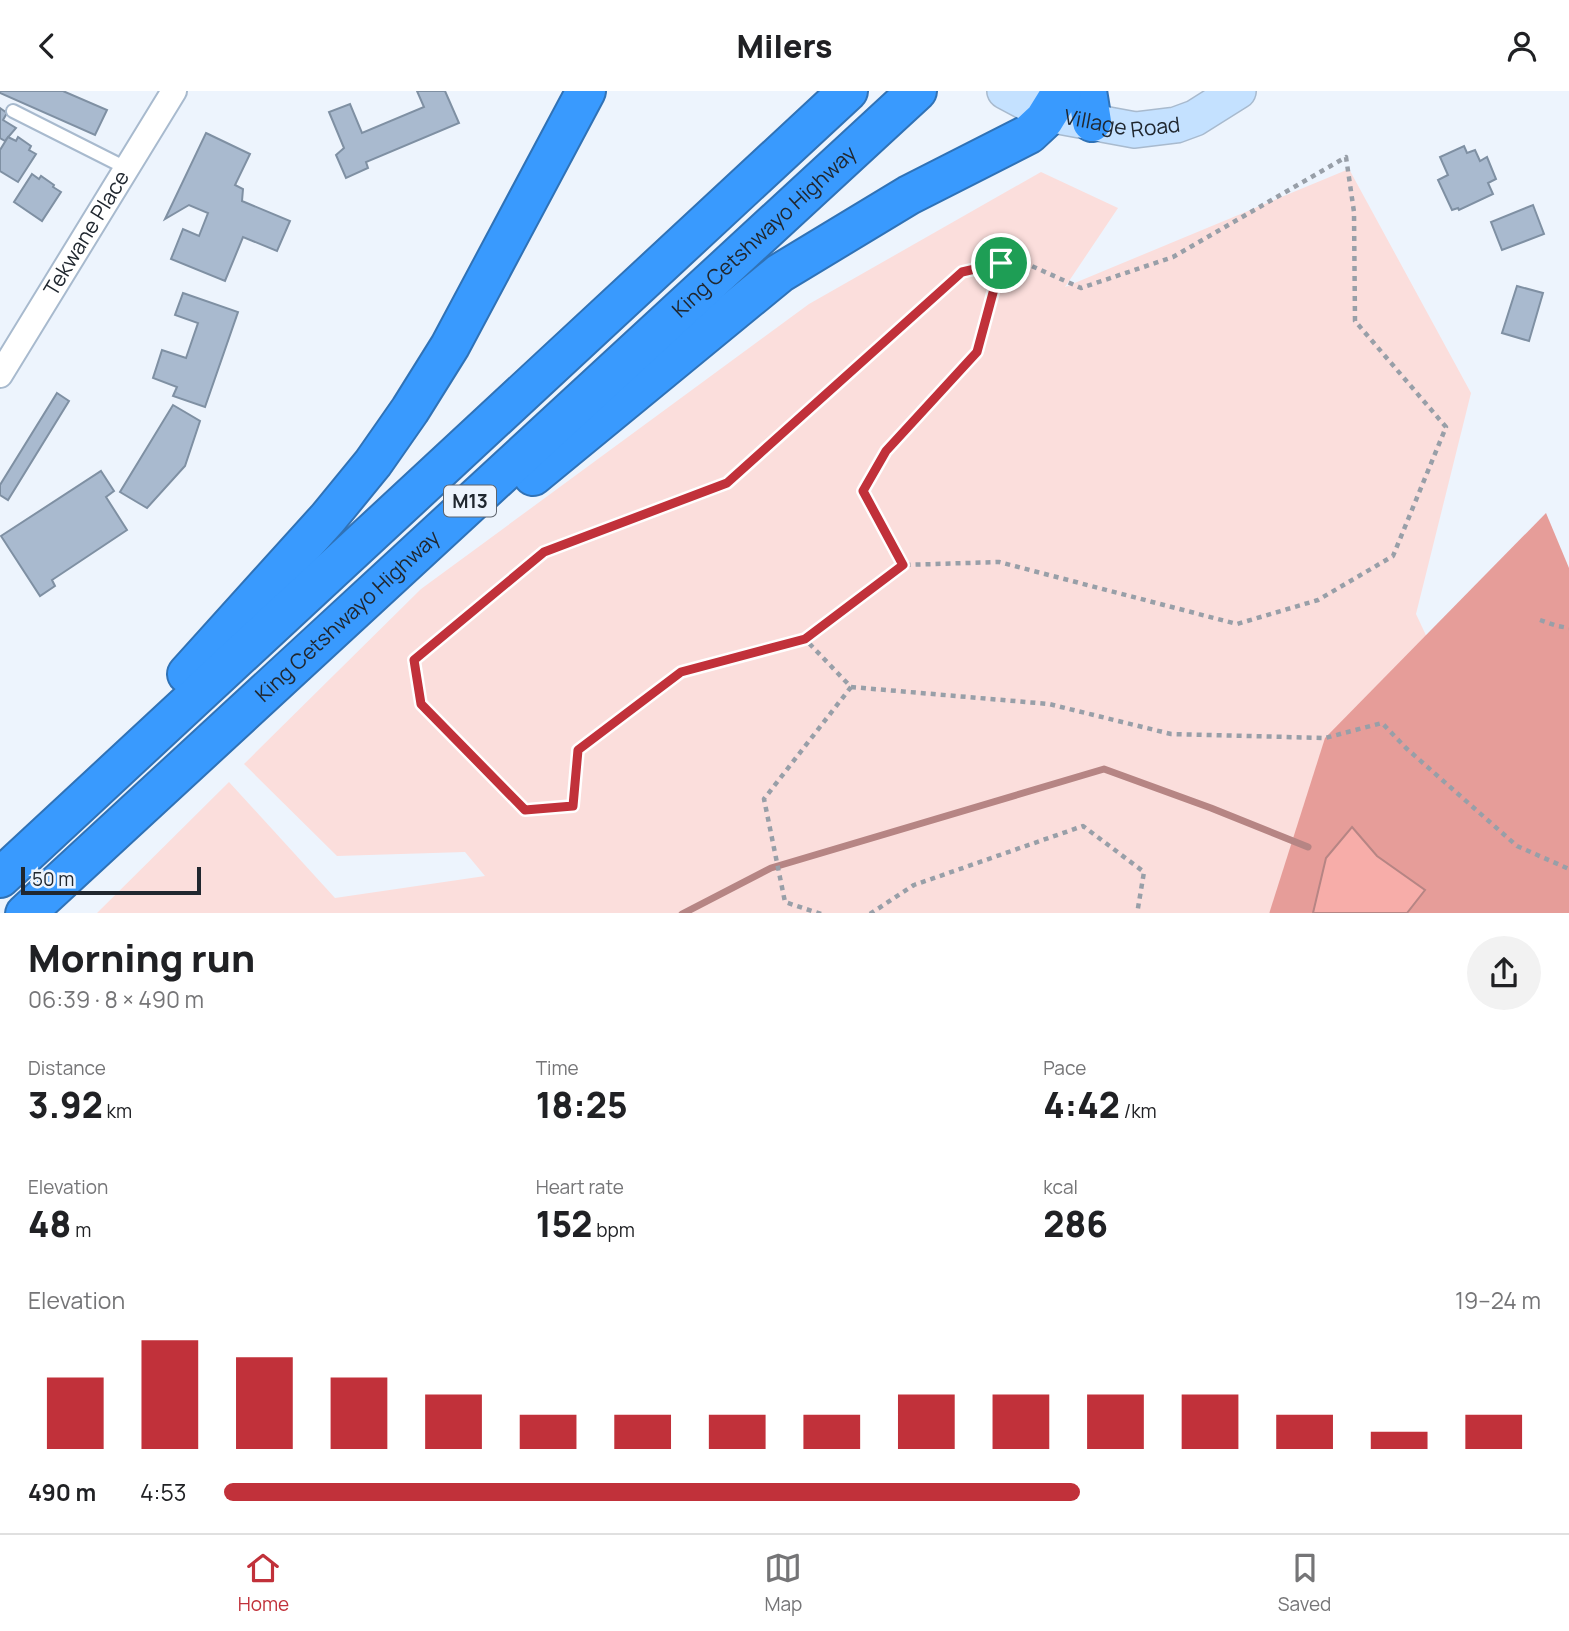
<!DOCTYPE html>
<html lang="en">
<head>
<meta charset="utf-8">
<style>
  body { margin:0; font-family:Manrope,sans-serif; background:#f2f2f2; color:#202124; height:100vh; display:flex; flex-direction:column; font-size:26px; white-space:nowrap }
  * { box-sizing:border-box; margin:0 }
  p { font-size:23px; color:#757577 }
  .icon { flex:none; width:38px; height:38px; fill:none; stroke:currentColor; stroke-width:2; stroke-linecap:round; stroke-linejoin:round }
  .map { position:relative; height:822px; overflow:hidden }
  .drawer { display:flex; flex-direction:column; background:#fff; flex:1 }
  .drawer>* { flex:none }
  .scale { position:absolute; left:21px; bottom:18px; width:180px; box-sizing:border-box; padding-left:7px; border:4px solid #20272f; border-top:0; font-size:19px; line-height:24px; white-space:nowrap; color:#20272f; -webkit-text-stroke:5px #edf4fd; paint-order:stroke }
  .pin { position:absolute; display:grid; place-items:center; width:60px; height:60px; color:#fff; margin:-30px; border:4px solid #fff; border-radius:50%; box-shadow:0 2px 7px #0007 }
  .round { display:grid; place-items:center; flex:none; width:74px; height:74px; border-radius:37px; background:#f2f2f2 }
  .head { display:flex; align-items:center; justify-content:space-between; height:119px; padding:0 28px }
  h1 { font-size:38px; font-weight:800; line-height:52px }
  .stats { display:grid; grid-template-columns:repeat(3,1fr); gap:10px; height:119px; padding:7px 28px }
  .stats div { display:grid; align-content:center }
  .stats b { font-size:35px; font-weight:800 }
  .stats small { font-size:19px; font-weight:400 }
  .stats p { font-size:19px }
  .chart { height:196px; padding:14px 28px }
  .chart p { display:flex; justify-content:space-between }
  .chart svg { width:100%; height:126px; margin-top:7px; stroke:#c1313a; stroke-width:6 }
  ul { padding:0 28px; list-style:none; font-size:23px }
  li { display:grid; grid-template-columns:112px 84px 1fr; align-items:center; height:52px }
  li i { height:18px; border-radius:9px; background:#c1313a }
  header { display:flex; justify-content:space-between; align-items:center; height:91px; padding:0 28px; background:#fff; font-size:32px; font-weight:800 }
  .dock { display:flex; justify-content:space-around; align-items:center; height:98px; border-top:2px solid #e0e0e0; background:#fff; font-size:19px; color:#757577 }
  .dock a { display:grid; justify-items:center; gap:4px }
  .dock .current { color:#c1313a }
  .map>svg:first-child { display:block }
</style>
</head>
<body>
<header><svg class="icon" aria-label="back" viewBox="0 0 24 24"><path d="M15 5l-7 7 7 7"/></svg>Milers<svg class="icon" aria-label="person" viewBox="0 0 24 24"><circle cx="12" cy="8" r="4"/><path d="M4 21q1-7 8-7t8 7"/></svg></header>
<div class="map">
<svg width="1569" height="823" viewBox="0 0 1569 823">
  <rect width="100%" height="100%" fill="#edf4fd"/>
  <polygon fill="#fbdedc" points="1349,78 1471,302 1416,523 1445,585 1269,822 96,823 229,691 335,807 485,785 465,761 337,765 244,673 421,498 809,213 1041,81 1118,117 1065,196"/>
  <polygon fill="#e69d99" points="1546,422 1569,477 1569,822 1269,823 1325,647"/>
  <polygon fill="#f7ada9" stroke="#b68584" stroke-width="2" points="1352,736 1377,765 1425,799 1407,822 1313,822 1326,767"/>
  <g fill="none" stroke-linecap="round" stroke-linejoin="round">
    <polyline stroke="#b68584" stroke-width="7" points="682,823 771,777 1104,678 1211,717 1308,756"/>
  </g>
  <g fill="#a9bacf" stroke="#7f90a3" stroke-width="2">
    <polygon points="0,0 63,0 107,19 95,44 0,2"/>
    <polygon points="417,0 445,0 459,32 366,71 368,77 346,87 336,64 344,57 329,21 350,13 362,42 424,16"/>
    <polygon points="0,17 7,22 3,29 16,37 5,50 0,47"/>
    <polygon points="206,42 250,63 235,94 243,98 242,110 290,130 277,160 243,146 225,190 171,168 183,138 199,145 208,122 189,114 165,128"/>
    <polygon points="8,46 16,50 18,46 31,55 29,59 36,63 18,91 0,80 0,59"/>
    <polygon points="1464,55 1467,62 1475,59 1480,70 1487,66 1496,88 1488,92 1493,103 1459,119 1458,117 1452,119 1438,89 1448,84 1440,66"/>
    <polygon points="32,83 39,88 41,85 54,94 53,96 61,101 42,130 14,111"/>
    <polygon points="1533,114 1544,143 1502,159 1491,131"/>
    <polygon points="1517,195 1543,202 1529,250 1502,242"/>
    <polygon points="183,202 238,221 205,316 173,305 177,296 153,287 162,259 186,267 198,232 175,224"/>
    <polygon points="57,302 69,310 8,409 0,404 0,394"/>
    <polygon points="173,314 200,330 185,375 147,417 120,401"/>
    <polygon points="101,380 114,400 106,406 127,439 52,489 55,495 40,505 1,445"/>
  </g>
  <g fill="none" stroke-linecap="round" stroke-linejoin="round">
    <g stroke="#a8bace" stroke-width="16">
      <polyline id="lane" points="13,20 128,78"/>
    </g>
    <g stroke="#a8bace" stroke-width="28">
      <g id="street">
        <path id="s1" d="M 0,284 L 174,0"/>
      </g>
    </g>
    <g stroke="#a8bace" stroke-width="38">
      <g id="secondary">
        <path id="s2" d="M 1005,0 L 1048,23 L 1135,39 L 1176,34 L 1195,27 L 1238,0"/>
      </g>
    </g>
    <g stroke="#3072b6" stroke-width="42">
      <g id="highway">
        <polyline points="1087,0 1092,31"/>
        <polyline points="533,385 780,182 909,104 1029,43 1044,29 1062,0"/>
        <polyline points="187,583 328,427 373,372 410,319 450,255 586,0"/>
        <polyline points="0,787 848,0"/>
        <path id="s3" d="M 25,823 L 917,0"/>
      </g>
    </g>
    <g stroke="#989fa8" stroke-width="4.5" stroke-dasharray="5 5" stroke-linecap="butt">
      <polyline points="1540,529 1557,535 1569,537"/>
      <polyline points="805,548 903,474"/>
      <polyline points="851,596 1049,613 1171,643 1325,647 1382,632 1406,657 1517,755 1569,778"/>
      <polyline points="821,823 785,811 764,708 851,596 805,548 681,581 578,659 573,715 525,719 421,613 414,569 544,461 727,392 962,181 1016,168 1081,197 1173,166 1346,66 1354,121 1355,230 1446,336 1393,465 1318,509 1237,533 999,471 903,474 863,400 886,360 977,261 1001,172"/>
      <polyline points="870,823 914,794 1083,735 1144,781 1137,823"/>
    </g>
    <use href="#lane" stroke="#fff" stroke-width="12"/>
    <use href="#street" stroke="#fff" stroke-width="24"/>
    <use href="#secondary" stroke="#c4e1ff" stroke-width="35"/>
    <use href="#highway" stroke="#399afe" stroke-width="38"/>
  </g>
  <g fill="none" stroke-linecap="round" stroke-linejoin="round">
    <g stroke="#fff" stroke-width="14">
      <polygon id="route" points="1001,172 977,261 886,360 863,400 903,474 805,548 681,581 578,659 573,715 525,719 421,613 414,569 544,461 727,392 962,181"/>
    </g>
    <use href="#route" stroke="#c1313a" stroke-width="9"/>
  </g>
  <g text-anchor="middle" stroke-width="6" stroke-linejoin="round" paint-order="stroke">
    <rect fill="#edf4fd" stroke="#5e646d" stroke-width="2" x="444" y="394.5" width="52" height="31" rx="5"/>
    <g font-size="19" font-weight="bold" fill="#20272f">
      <text x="470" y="417">M13</text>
    </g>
    <g font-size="21" fill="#20272f" stroke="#edf4fd">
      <text dy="7" stroke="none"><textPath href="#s2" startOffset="124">Village Road</textPath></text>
      <text dy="7" stroke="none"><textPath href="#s3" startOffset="1006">King Cetshwayo Highway</textPath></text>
      <text dy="7" stroke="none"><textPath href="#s1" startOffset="166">Tekwane Place</textPath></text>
      <text dy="7" stroke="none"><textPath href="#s3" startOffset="439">King Cetshwayo Highway</textPath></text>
    </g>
  </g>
</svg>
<div class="scale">50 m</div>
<div class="pin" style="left:1001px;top:172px;background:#1e9e55"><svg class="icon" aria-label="arrive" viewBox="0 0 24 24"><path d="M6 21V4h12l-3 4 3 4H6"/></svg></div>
</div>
<section class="drawer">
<div class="head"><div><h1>Morning run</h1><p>06:39 · 8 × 490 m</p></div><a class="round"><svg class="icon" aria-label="share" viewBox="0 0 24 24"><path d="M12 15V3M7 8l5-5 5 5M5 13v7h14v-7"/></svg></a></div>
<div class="stats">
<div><p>Distance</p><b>3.92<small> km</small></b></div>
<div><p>Time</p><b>18:25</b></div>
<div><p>Pace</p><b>4:42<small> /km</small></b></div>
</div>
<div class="stats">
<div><p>Elevation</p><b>48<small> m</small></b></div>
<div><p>Heart rate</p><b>152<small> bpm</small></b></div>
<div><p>kcal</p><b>286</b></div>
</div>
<div class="chart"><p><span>Elevation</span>19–24 m</p>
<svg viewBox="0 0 160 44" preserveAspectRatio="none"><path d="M5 44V19M15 44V6M25 44V12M35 44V19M45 44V25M55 44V32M65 44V32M75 44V32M85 44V32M95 44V25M105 44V25M115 44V25M125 44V25M135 44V32M145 44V38M155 44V32"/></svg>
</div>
<ul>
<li><b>490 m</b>4:53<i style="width:65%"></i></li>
</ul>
</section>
<nav class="dock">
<a class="current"><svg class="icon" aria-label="home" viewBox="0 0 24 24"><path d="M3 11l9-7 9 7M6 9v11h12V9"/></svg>Home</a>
<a><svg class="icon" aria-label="map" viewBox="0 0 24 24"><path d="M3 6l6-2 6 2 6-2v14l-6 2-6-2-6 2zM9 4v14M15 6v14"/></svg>Map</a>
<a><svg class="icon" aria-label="saved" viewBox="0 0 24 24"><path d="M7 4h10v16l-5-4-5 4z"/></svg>Saved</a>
</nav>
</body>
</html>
